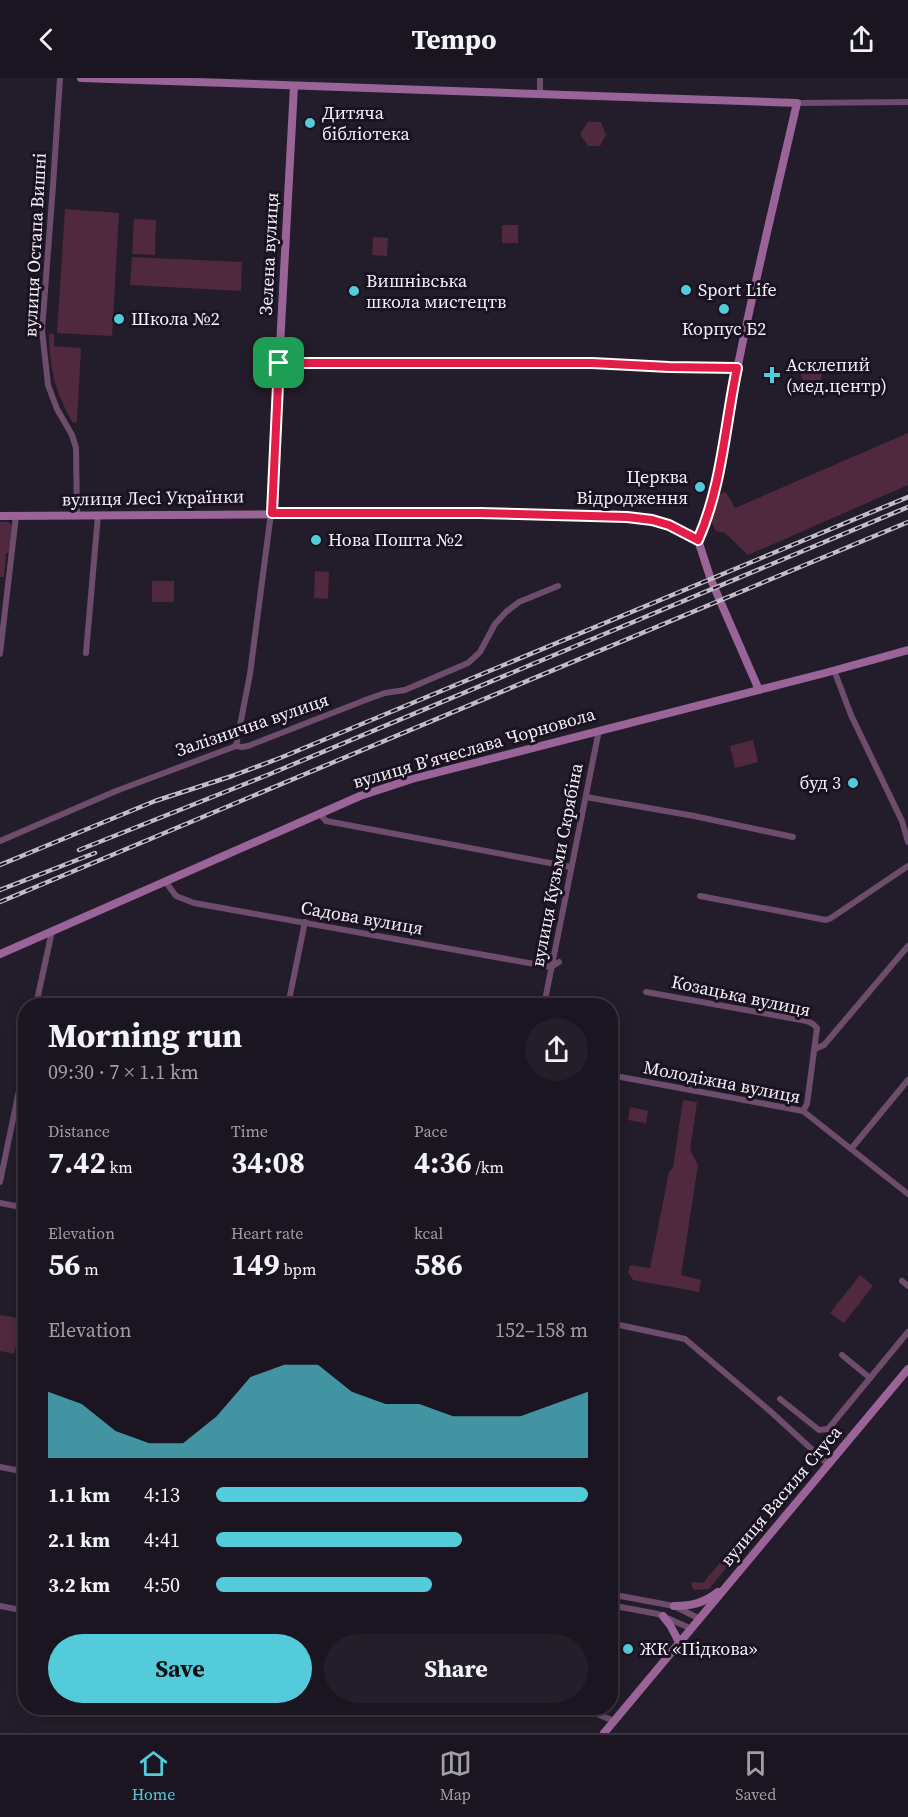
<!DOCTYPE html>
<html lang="en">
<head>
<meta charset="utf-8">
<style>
  body { margin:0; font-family:"Source Serif 4",serif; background:#231e29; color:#f1f3f6; height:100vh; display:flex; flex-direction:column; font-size:22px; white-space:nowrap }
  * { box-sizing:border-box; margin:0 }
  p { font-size:20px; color:#9f9fa5 }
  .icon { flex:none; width:33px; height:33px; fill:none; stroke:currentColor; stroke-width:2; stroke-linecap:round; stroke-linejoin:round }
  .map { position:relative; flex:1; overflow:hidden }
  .side { position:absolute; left:18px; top:920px; width:600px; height:717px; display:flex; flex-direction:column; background:#1a1520; border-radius:24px; box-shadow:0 3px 15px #0003,0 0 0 2px #38343e }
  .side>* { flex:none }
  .pin { position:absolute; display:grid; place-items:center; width:51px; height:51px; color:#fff; margin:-26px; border-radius:12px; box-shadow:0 3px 9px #0006 }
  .round { display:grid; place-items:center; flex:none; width:63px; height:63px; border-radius:32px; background:#231e29 }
  .head { display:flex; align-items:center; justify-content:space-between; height:102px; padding:0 30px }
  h1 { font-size:33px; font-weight:700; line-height:45px }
  .figures { display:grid; grid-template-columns:repeat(3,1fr); gap:9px; height:102px; padding:6px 30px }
  .figures div { display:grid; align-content:center }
  .figures b { font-size:30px; font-weight:700 }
  .figures small { font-size:16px; font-weight:400 }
  .figures p { font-size:16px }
  .chart { height:168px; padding:12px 30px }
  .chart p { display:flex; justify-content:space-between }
  .chart svg { width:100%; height:108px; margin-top:6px; fill:#53cbdb; opacity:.7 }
  .cta { display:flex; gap:12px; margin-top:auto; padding:12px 30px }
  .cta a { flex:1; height:69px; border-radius:36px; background:#53cbdb; color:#111; font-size:24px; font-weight:700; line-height:69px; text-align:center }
  .cta a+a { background:#231e29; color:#f1f3f6 }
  ul { padding:0 30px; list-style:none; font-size:20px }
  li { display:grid; grid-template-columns:96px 72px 1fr; align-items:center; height:45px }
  li i { height:15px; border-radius:8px; background:#53cbdb }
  header { display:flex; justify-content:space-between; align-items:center; height:78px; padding:0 30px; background:#1a1520; font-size:27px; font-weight:700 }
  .tab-bar { display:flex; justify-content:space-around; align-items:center; height:84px; border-top:2px solid #38343e; background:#1a1520; font-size:16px; color:#9f9fa5 }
  .tab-bar a { display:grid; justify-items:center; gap:3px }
  .tab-bar .on { color:#53cbdb }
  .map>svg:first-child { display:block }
</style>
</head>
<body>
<header><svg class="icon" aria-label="back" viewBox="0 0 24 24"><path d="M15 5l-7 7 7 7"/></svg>Tempo<svg class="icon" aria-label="share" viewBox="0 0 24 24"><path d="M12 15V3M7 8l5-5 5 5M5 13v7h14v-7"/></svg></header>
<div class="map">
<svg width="908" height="1655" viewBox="0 0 908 1655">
  <rect width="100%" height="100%" fill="#231c2a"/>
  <g fill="#50293e">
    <polygon points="588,44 601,44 606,57 600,68 588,68 580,56"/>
    <polygon points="65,131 119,135 112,258 57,255"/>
    <polygon points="134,141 156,142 155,177 132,176"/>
    <rect x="502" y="147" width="16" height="18"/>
    <polygon points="373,159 388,160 387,178 372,177"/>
    <polygon points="132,179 242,184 241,213 130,207"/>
    <path d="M 49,256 L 54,256 L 54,268 L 81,270 L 77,344 L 73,345 C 55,313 50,293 49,256 Z"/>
    <path d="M 803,281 L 819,282 C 823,287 823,297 820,303 L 803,302 C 800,297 799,287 803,281 Z"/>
    <polygon points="908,355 908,407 748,477 725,455 716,453 710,442 716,417 726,414 735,430"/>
    <polygon points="0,444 8,444 12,447 9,475 6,475 4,499 0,499"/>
    <polygon points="315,493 329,494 328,521 314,520"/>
    <rect x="152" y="503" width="22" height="21"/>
    <polygon points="753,662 758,684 735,690 730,668"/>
    <polygon points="683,1022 697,1024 690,1072 698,1087 681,1197 701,1202 699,1214 633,1202 628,1194 630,1187 650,1190 669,1094 673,1090"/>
    <polygon points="630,1029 648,1033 646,1045 628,1042"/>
    <polygon points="860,1197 873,1208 844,1245 830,1235"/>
    <polygon points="0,1237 25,1241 25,1269 16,1267 14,1276 0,1273"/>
    <polygon points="734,1468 740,1473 709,1511 694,1512 691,1506 693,1504 703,1505"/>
  </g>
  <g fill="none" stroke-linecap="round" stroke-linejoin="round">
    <g stroke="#6e4c6c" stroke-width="6">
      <polyline points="60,0 53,108 42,252 48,307 57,331 72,357 76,370 77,437"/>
      <polyline points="540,16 540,0"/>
      <polyline points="797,25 908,24"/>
      <polyline points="279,285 592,285 669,289 737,290"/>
      <polyline points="86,575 98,437"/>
      <polyline points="0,576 16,438"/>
      <polyline points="834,592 851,637 902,743 908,764"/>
      <polyline points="236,668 250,596 271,435"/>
      <polyline points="586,719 694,738 793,759"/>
      <polyline points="319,735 326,743 571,789"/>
      <polyline points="0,763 116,713 236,668 242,669 248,668 368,621 385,615 405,612 468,585 480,574 495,546 506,534 519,524 558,508"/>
      <polyline points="165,803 176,818 194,825 551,889 559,884"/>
      <polyline points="700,818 826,842 831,840 908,788"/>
      <polyline points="646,914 807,943 813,946 817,950 807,1026 803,1033"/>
      <polyline points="36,927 52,853"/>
      <polyline points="288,927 305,844"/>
      <polyline points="544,927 599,652"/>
      <polyline points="815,971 824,967 908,868"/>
      <polyline points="610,997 803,1033 908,1116"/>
      <polyline points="851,1071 908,1002"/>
      <polyline points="0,1104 26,979"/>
      <polyline points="0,1125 26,1130"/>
      <polyline points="902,1203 908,1208"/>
      <polyline points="610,1245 685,1261 770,1333 829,1387"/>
      <polyline points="842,1277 870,1300"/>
      <polyline points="780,1321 819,1352 828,1351 908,1254"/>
      <polyline points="0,1389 26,1394"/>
      <polyline points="610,1516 674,1528 700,1541"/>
      <polyline points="610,1527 658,1536 692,1551"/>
      <polyline points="0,1528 26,1533"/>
      <polyline points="580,1629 614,1643"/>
    </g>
    <g stroke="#9a6498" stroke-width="8">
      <path d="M 81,0 L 797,25 C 776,116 754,206 736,297 C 724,352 721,410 698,462 L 711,502 L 759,612"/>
      <polyline points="271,435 294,8"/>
      <polyline points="0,438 480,435 627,439 652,442 669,447 698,462"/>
      <polyline points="0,876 360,718 412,701 825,595 908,572"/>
      <path d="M 674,1528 C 692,1528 704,1525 718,1514"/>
      <polyline points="663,1538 670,1547 680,1566"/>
      <polyline points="604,1655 908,1291"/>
    </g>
    <g stroke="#c1bcc7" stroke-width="4.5">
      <g id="rail">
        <polyline points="79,772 270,696 908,429"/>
        <polyline points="0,787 155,723 232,698 280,680 908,419"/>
        <polyline points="0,812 95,775"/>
        <path d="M 0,824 C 303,697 605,570 908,444"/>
      </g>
    </g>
    <use href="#rail" stroke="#1a1220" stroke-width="2" stroke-dasharray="7" stroke-linecap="butt"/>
  </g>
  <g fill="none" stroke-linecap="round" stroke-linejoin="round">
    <g stroke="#fff" stroke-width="12">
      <path id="route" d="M 279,285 L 592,285 L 669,289 L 737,290 C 725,347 722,408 698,462 L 669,447 L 652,442 L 627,439 L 480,435 L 272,435 Z"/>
    </g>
    <use href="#route" stroke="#e11d48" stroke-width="8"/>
  </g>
  <g fill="#53cbdb" stroke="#1a1220" stroke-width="2">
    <circle cx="310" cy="45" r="6"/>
    <circle cx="686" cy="212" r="6"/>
    <circle cx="354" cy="213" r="6"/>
    <circle cx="724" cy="231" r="6"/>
    <circle cx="119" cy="241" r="6"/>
    <path d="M769 288h6v6h6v6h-6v6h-6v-6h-6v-6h6z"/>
    <circle cx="700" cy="409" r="6"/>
    <circle cx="316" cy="462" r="6"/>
    <circle cx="853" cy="705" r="6"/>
    <circle cx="628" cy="1571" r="6"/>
  </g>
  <g text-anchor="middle" stroke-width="6" stroke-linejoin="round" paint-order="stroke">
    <g font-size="18" fill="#f5f0fa" stroke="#1a1220" text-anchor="start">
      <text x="322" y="41">Дитяча<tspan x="322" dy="21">бібліотека</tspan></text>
      <text x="366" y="209">Вишнівська<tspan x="366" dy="21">школа мистецтв</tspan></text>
      <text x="698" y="218">Sport Life</text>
      <text x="131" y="247">Школа №2</text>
      <text x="724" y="257" text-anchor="middle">Корпус Б2</text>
      <text x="786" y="293">Асклепий<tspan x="786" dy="21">(мед.центр)</tspan></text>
      <text x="688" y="405" text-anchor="end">Церква<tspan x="688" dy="21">Відродження</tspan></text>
      <text x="328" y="468">Нова Пошта №2</text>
      <text x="841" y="711" text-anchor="end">буд 3</text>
      <text x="640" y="1577">ЖК «Підкова»</text>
    </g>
    <g font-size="18" fill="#f5f0fa" stroke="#1a1220">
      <text transform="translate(35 167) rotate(-87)" y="6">вулиця Остапа Вишні</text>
      <text transform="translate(269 176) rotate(-87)" y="6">Зелена вулиця</text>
      <text transform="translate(153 420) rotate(-1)" y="6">вулиця Лесі Українки</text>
      <text transform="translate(252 647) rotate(-19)" y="6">Залізнична вулиця</text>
      <text transform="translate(474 670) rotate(-16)" y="6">вулиця Вʼячеслава Чорновола</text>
      <text transform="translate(557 787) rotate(-79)" y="6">вулиця Кузьми Скрябіна</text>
      <text transform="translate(362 840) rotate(10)" y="6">Садова вулиця</text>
      <text transform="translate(741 918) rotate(12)" y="6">Козацька вулиця</text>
      <text transform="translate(722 1004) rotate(11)" y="6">Молодіжна вулиця</text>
      <text transform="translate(781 1418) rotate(-50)" y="6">вулиця Василя Стуса</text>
    </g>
  </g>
</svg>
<div class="pin" style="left:279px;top:285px;background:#1e9e55"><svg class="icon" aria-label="arrive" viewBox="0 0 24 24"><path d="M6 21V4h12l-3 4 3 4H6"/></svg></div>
<section class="side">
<div class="head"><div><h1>Morning run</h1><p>09:30 · 7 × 1.1 km</p></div><a class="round"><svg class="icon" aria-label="share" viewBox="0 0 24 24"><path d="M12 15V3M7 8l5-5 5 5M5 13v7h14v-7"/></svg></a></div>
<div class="figures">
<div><p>Distance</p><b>7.42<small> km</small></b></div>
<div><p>Time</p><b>34:08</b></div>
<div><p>Pace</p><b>4:36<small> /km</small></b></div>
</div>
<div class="figures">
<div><p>Elevation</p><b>56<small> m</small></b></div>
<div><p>Heart rate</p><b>149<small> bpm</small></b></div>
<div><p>kcal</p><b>586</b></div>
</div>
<div class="chart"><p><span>Elevation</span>152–158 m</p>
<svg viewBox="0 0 160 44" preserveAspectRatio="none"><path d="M0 44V17L10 22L20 33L30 38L40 38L50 27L60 11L70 6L80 6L90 17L100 22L110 22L120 27L130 27L140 27L150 22L160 17V44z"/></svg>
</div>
<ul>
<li><b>1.1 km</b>4:13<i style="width:100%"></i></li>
<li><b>2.1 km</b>4:41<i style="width:66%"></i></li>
<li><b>3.2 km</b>4:50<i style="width:58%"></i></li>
</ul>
<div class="cta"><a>Save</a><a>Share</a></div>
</section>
</div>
<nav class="tab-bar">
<a class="on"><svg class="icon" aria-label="home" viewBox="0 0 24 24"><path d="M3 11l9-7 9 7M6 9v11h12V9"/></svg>Home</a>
<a><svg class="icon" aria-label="map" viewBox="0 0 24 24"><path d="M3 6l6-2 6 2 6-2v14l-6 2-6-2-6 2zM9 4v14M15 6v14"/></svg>Map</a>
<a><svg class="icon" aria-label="saved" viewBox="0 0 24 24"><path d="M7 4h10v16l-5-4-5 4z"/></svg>Saved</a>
</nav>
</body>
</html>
